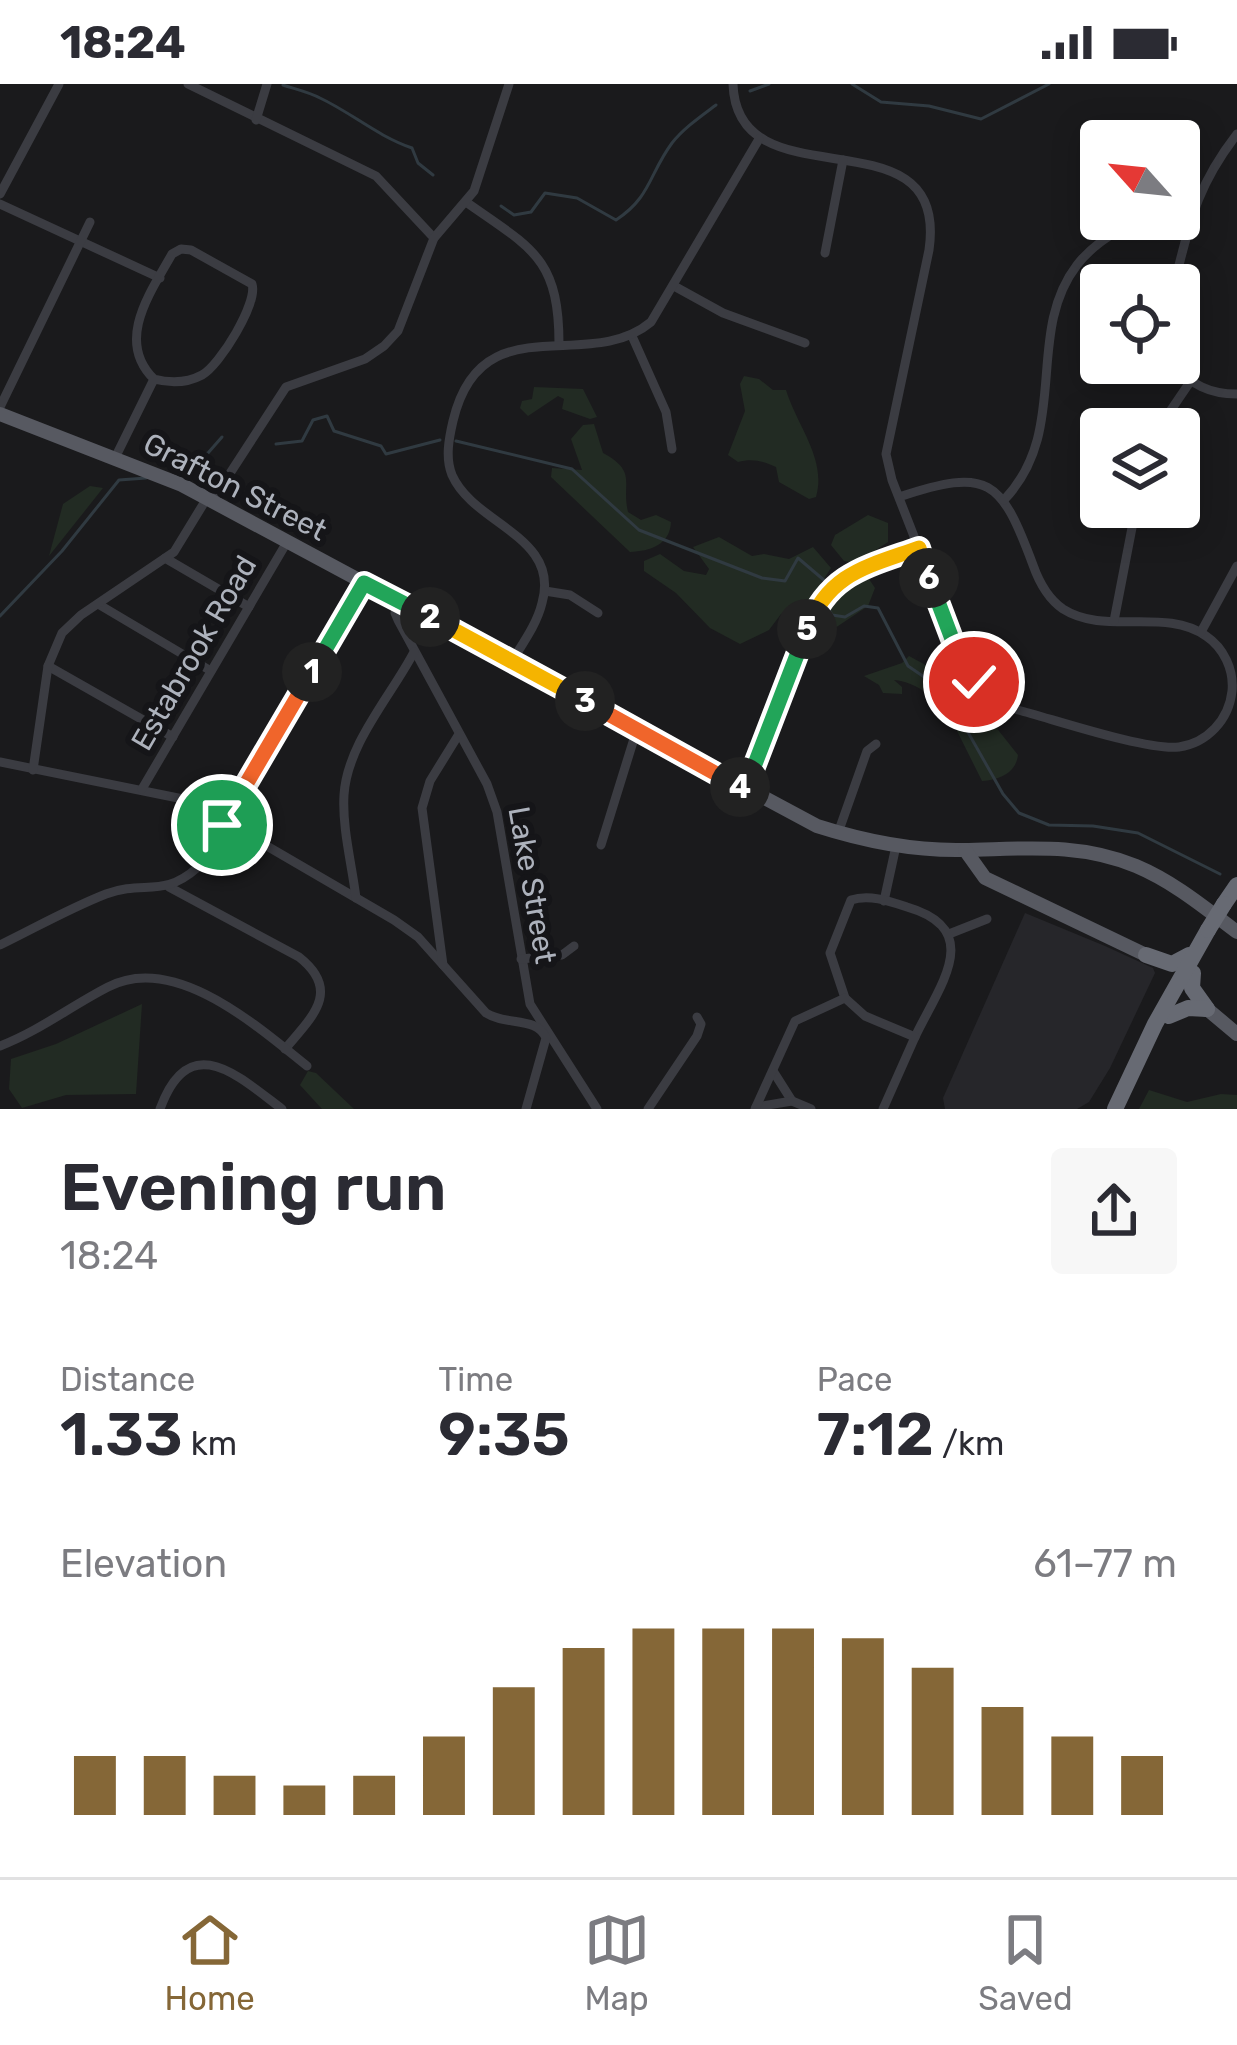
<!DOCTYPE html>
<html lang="en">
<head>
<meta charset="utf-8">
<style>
  body { margin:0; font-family:Rubik,sans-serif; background:#f7f7f7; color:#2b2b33; height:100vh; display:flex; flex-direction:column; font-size:45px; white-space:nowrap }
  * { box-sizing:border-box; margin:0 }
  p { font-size:39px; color:#7c7c81 }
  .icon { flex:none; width:66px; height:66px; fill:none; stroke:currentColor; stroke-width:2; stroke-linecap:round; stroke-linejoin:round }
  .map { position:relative; height:1025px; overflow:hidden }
  .drawer { display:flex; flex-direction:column; background:#fff; flex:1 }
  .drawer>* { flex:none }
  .needle { width:78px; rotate:297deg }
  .tools { position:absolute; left:1080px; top:36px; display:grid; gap:24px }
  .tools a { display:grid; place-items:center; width:120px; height:120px; border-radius:12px; background:#fff; box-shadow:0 6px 30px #0003; font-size:60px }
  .pin { position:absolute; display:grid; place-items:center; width:102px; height:102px; color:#fff; margin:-51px; border:6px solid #fff; border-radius:50%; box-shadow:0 3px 12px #0007 }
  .km { position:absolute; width:60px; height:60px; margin:-30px; border-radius:50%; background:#222; color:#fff; font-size:33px; line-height:60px; text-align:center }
  .round { display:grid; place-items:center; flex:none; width:126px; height:126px; border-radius:12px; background:#f7f7f7 }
  .head { display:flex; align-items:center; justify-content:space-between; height:204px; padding:0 60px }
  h1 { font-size:66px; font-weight:600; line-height:90px }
  .metrics { display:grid; grid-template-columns:repeat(3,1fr); gap:18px; height:204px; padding:12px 60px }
  .metrics div { display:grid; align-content:center }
  .metrics b { font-size:60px; font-weight:600 }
  .metrics small { font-size:33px; font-weight:400 }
  .metrics p { font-size:33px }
  .chart { height:336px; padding:24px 60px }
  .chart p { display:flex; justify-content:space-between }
  .chart svg { width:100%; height:216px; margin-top:12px; stroke:#856737; stroke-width:6 }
  .status { display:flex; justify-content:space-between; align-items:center; height:84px; padding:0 60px; background:#fff; direction:ltr }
  .status svg { height:33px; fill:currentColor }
  .menu { display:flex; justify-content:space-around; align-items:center; height:168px; border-top:3px solid #e1e1e2; background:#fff; font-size:33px; color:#7c7c81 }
  .menu a { display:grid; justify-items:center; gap:6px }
  .menu .selected { color:#856737 }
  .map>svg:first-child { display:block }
</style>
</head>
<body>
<div class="status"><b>18:24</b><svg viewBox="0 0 49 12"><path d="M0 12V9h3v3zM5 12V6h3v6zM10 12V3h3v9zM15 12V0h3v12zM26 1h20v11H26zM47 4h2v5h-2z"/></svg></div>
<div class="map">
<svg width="1237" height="1025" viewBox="0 0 1237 1025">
  <rect width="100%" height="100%" fill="#1a1a1c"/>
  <polygon fill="#26262a" points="1025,829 1105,862 1153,884 1155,889 1110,984 1089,1018 1077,1025 945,1025 943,1014"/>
  <g fill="#222b23">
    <path d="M 744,292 L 759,295 L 773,306 L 786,306 C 797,342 827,375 816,413 L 809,415 L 779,398 L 776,383 C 763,377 752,374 738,378 L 728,371 L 745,327 L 740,300 Z"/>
    <polygon points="534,303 583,305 597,333 590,335 562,325 564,315 558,312 528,332 520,324 522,317 532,315"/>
    <path d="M 594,340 L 603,369 C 638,388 621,398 628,428 L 641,436 L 656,431 L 671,438 C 670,461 650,467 630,468 L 551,393 L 552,384 L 582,386 L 571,355 L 583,341 Z"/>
    <polygon points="90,402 103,404 49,472 63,420"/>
    <polygon points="868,431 888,439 888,458 856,479 844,477 831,461 835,451"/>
    <polygon points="719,453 752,472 764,470 789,475 813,463 831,484 804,525 781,530 769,546 740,560 710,544 676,509 644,487 644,477 660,470 684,487 706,491 709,485 693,463"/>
    <path d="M 869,495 L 875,504 L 868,522 L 835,544 L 825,542 C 825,513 845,505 869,495 Z"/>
    <path d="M 909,572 L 946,592 L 960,626 L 955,635 C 939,617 918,598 894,596 L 902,603 L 902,610 L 883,609 L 879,601 L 864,592 L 902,579 Z"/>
    <path d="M 977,629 L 991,637 L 1018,671 C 1016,689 999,696 982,697 L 957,647 L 970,630 Z"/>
    <polygon points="142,920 136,1010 66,1011 22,1024 9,1005 11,975 56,960"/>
    <polygon points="308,987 316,989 354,1025 322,1025 300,1001"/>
    <polygon points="1149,1006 1187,1018 1221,1010 1237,1011 1237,1025 1139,1025"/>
  </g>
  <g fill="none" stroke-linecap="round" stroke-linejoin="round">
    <g stroke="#303a41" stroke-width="3">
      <polyline points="852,0 881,18 929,22 981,35 1049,0"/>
      <path d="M 283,1 C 295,5 309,8 320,14 C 352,29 377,52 412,64 L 418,79 L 433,91"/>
      <polyline points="750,7 769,0"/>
      <path d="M 501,122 L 514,131 L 531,128 L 545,109 L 577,114 L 616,136 C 651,113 649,90 672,59 C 684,44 700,33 716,21"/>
      <polyline points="456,357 572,385 639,446 762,494 785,497 798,474 825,497"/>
      <polyline points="276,360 302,357 313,336 327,332 334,347 381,362 386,370 440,356"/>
      <polyline points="173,382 208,369 222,353"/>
      <polyline points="827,522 832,531 845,533 864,522 878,524 908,582 930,597 965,643 1003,710 1019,729 1049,741 1093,742 1138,749 1220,790"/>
      <polyline points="0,532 62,467 119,396 146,394"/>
    </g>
    <g stroke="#3b3c42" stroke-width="9">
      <polyline points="188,0 376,92 434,154"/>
      <path d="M 733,0 C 737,124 950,22 929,166 L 886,370 L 892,396 L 967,588 L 988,612 L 1018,626 C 1053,635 1147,667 1179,663 C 1207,659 1229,636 1232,607 C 1234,586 1224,564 1206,552 C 1165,523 1105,552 1063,525 C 1047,514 1039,498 1033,481 C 1001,395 989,383 899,413"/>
      <polyline points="256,36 267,0"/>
      <polyline points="0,110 59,0"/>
      <path d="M 466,118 C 531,164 559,173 559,260"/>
      <polyline points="0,120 160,194"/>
      <polyline points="825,169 843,76"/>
      <path d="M 1174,201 C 1190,138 1196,103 1237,50"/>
      <polyline points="674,202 723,229 805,259"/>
      <polyline points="632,252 666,328 672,365"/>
      <path d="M 1174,279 C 1190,301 1210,310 1237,310"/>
      <polyline points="0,323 90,138"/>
      <polyline points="1158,345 1190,298"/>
      <path d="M 115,374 L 154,295 C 115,257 150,209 172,170 L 181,165 L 191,166 L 252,200 C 258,219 220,281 202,291 C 187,299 169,299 154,295"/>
      <path d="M 1004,416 C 1071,346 1024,250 1077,181 C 1092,161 1115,148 1135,135"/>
      <polyline points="212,417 286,303 365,275 384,262 398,247 434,154 474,107 509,0"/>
      <polyline points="165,474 249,523"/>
      <polyline points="545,507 570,511 598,529"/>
      <polyline points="400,517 395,529 398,536 487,700 497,728 530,920 597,1025"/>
      <polyline points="98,520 211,587"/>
      <polyline points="1114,537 1136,423"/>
      <polyline points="1201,548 1237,482"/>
      <path d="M 512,577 C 523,559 537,540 542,519 C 561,452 474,441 452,391 C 445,374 449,354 453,337 C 481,218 588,291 651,238 L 759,55"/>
      <polyline points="48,582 173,653"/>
      <path d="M 0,678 L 188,716 L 394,836 L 418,853 L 486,929 C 506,942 537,932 546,954 L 526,1025"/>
      <polyline points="33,686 48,582 62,549 81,531 174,468 207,414"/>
      <polyline points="142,705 287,458"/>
      <polyline points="745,706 824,511 843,494 919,464"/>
      <polyline points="838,749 867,667 876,660"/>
      <polyline points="601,761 637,645"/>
      <path d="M 169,803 L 299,873 C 342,907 312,933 285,965"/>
      <path d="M 356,814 C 352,781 342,744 344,711 C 347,660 391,612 414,568"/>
      <polyline points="884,817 896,762"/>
      <polyline points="949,850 987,835"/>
      <path d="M 0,861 C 35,844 70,824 106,810 C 144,796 163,814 197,784 L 364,499"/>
      <polyline points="521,875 562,871 574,862"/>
      <polyline points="443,881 422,724 430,697 459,650"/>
      <path d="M 845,914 L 830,869 L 851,816 C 869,810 889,817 907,823 C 986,846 939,902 915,953"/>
      <path d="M 0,962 C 39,947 71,922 108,903 C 174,868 257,942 307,982"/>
      <polyline points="773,987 792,1017"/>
      <polyline points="756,1023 792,1017 811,1025"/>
      <path d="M 160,1025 C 189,945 237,991 282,1025"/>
      <polyline points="648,1025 697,952 701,940 697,933"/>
      <polyline points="755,1025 795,937 845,914 865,932 915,953 883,1025"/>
    </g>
    <g stroke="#575961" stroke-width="14">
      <path d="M 0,330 L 182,401 L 817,742 C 864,757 913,767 963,766 C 1024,765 1078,758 1136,782 C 1174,798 1205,824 1237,848"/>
      <polyline points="965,766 985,794 1146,871"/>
      <polyline points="1207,925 1237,950"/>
    </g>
    <g stroke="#676a73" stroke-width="16">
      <polyline points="1224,820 1237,801"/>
      <polyline points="1146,871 1172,880 1189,871"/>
      <polyline points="1193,889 1192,904 1207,925"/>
      <polyline points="1169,932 1188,924 1207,925"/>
      <polyline points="1115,1025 1155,940 1208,846"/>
    </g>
    <polyline stroke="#676a73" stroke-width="16" points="1208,846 1224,820"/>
  </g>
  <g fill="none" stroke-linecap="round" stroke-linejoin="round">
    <g stroke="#fff" stroke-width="24">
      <polyline id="split-1" points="222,741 312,588"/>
    </g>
    <g stroke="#fff" stroke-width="24">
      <polyline id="split-2" points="312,588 364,499 430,533"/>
    </g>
    <g stroke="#fff" stroke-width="24">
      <polyline id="split-3" points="430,533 585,617"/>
    </g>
    <g stroke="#fff" stroke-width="24">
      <polyline id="split-4" points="585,617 740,703"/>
    </g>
    <g stroke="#fff" stroke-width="24">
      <polyline id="split-5" points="740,703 745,706 807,545"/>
    </g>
    <g stroke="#fff" stroke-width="24">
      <path id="split-6" d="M 807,545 C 829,489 866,483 919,464 L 929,494"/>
    </g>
    <g stroke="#fff" stroke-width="24">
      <polyline id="split-7" points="929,494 957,568 974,598"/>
    </g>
    <use href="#split-1" stroke="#f0652b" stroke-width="15"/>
    <use href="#split-2" stroke="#22a559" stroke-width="15"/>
    <use href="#split-3" stroke="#f5b400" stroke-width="15"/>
    <use href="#split-4" stroke="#f0652b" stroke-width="15"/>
    <use href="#split-5" stroke="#22a559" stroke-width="15"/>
    <use href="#split-6" stroke="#f5b400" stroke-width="15"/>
    <use href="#split-7" stroke="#22a559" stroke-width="15"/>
  </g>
  <g text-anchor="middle" stroke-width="12" stroke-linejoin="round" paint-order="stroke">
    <g font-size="30" fill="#adb2bc" stroke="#151518">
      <text transform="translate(235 403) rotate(27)" y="10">Grafton Street</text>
      <text transform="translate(194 569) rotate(-60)" y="10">Estabrook Road</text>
      <text transform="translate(532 801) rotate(80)" y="10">Lake Street</text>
    </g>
  </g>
</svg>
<div class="tools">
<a><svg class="needle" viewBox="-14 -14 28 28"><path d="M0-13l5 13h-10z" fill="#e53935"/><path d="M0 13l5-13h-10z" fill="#7c7c81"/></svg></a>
<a><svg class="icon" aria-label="locate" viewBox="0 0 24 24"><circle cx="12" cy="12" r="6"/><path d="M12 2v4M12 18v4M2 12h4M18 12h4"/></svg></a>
<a><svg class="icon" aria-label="layers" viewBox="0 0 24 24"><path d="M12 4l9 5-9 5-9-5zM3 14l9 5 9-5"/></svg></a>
</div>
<div class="pin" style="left:222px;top:741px;background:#1e9e55"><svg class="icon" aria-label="arrive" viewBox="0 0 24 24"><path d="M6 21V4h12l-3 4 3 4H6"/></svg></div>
<div class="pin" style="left:974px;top:598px;background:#d93025"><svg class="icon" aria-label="check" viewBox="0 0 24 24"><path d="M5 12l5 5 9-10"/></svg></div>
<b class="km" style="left:312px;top:588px">1</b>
<b class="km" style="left:430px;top:533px">2</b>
<b class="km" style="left:585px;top:617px">3</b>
<b class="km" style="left:740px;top:703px">4</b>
<b class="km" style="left:807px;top:545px">5</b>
<b class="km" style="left:929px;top:494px">6</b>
</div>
<section class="drawer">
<div class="head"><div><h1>Evening run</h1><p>18:24</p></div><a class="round"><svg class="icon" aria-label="share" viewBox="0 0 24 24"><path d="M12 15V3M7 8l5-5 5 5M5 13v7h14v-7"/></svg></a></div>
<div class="metrics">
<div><p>Distance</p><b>1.33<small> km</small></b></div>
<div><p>Time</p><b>9:35</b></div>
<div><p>Pace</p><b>7:12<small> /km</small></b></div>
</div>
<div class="chart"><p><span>Elevation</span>61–77 m</p>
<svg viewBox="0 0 160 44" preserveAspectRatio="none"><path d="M5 44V32M15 44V32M25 44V36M35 44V38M45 44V36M55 44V28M65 44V18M75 44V10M85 44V6M95 44V6M105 44V6M115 44V8M125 44V14M135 44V22M145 44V28M155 44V32"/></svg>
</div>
</section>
<nav class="menu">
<a class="selected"><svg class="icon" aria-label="home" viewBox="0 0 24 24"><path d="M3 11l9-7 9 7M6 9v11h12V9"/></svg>Home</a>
<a><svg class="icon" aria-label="map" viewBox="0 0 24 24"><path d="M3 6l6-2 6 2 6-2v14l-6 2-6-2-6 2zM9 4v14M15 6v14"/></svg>Map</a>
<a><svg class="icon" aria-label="saved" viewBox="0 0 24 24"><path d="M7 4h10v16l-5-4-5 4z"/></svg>Saved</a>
</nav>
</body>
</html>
